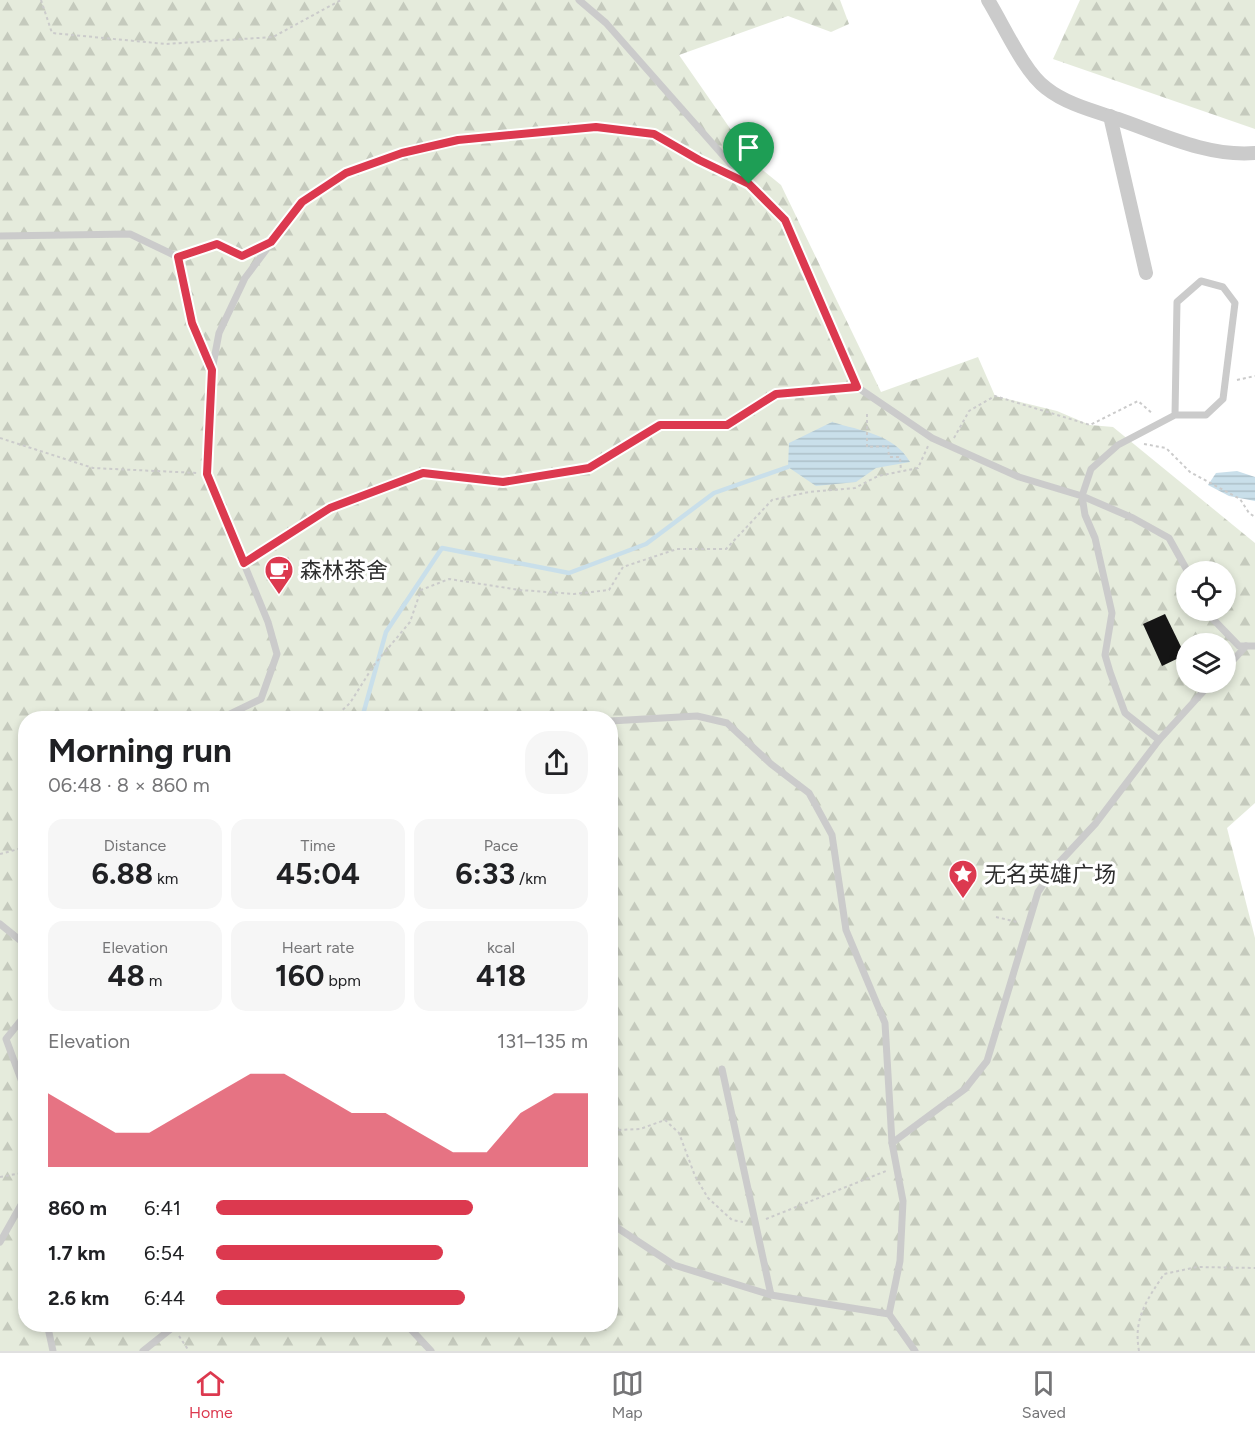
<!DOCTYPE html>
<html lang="en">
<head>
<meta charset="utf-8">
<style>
  body { margin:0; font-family:Figtree,"Noto Sans SC",sans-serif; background:#f6f6f6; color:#202124; height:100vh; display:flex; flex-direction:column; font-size:22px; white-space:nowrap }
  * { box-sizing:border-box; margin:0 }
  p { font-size:20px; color:#757577 }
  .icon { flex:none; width:33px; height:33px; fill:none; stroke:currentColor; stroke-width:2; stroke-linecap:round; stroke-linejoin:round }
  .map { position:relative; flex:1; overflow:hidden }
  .details { position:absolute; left:18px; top:711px; width:600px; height:621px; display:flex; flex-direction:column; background:#fff; border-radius:24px; box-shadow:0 3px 9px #0003 }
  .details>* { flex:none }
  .buttons { position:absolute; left:1176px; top:561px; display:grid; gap:12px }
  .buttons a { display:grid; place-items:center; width:60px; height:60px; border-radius:50%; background:#fff; box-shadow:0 3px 9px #0003; font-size:30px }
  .pin { position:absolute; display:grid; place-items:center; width:51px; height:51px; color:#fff; margin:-62px -26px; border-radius:50% 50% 50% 0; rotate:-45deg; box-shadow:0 0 6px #0007 }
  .pin .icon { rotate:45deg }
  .round { display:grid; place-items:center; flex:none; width:63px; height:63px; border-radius:24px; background:#f6f6f6 }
  .headline { display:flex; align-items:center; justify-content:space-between; height:102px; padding:0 30px }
  h1 { font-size:33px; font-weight:700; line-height:45px }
  .figures { display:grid; grid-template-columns:repeat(3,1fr); gap:9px; height:102px; padding:6px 30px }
  .figures div { display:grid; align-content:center; border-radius:15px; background:#f6f6f6; text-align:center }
  .figures b { font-size:30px; font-weight:700 }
  .figures small { font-size:16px; font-weight:400 }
  .figures p { font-size:16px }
  .chart { height:168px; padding:12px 30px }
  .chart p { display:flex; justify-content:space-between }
  .chart svg { width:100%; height:108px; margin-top:6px; fill:#dc394f; opacity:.7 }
  ul { padding:0 30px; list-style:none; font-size:20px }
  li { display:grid; grid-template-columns:96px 72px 1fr; align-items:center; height:45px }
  li i { height:15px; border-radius:8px; background:#dc394f }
  .dock { display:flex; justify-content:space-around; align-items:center; height:84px; border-top:2px solid #e0e0e0; background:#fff; font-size:16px; color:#757577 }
  .dock a { display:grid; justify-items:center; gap:3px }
  .dock .current { color:#dc394f }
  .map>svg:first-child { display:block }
</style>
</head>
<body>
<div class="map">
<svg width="1255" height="1351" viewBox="0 0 1255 1351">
  <defs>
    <pattern id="forest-firs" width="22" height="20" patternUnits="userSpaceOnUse" patternTransform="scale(1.5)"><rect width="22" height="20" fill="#e5ebdc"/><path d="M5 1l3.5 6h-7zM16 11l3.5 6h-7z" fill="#c5cabd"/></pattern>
    <pattern id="water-rules" width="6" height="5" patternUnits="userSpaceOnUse" patternTransform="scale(1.5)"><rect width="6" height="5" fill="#c9dfea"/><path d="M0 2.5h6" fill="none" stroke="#adc0c9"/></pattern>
  </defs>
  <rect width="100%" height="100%" fill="#fff"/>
  <g fill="url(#forest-firs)" fill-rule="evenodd">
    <path d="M 0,0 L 840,0 L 849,24 L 831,32 L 788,16 L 679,55 L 754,163 L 781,185 L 881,392 L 978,357 L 995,396 L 1057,411 L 1090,425 L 1113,427 L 1255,543 L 1255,803 L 1227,828 L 1255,938 L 1255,1351 L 0,1351 ZM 1186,572 L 1226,572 L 1226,610 L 1186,610 ZM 1186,644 L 1226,644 L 1226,682 L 1186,682 ZM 26,718 L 610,718 L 610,1324 L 26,1324 Z"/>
    <polygon points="1080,0 1255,0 1255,129 1053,59"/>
  </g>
  <g fill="url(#water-rules)">
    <path d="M 832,422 C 861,431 894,434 910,462 L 876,468 L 856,482 L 816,486 L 788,467 L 789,443 Z"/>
    <polygon points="1237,471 1255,477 1255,501 1229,496 1208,485 1216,473"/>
  </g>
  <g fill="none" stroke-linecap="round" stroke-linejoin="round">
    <polyline stroke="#c9dfea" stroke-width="4.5" points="362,718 386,632 442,548 569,573 646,544 714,493 788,467"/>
  </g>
  <polygon fill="#151515" points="1165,614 1185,655 1162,666 1143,624"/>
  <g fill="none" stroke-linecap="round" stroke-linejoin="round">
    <g stroke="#cbcbcb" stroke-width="2" stroke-dasharray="3 3" stroke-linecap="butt">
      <polyline points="41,0 52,33 166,44 273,37 341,0"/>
      <polyline points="187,254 217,244 241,256 251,252"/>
      <polyline points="1237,380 1255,376"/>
      <polyline points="867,414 867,447 888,446 889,457 900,457 901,471"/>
      <polyline points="0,438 93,468 198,473"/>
      <polyline points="954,438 969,411 995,396 1090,425 1138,401 1153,414"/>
      <polyline points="1144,444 1166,448 1190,472 1240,499 1249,513 1255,517"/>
      <polyline points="254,557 330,509 423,473 503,482 589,468 660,425 727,425 776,395 847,388"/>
      <polyline points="334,718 350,703 374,665 410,622 421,590 449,579 520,590 574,594 609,590 623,567 677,549 726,549 772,500 809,492 855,488 878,476 918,468 928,446"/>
      <polyline points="0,854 26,847"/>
      <polyline points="996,917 1017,922"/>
      <polyline points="610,1122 617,1130 640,1129 665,1120 679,1133 695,1176 708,1198 732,1220 743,1222"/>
      <polyline points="0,1177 22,1173 26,1174"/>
      <polyline points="766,1219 886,1171"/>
      <polyline points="179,1336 189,1351"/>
      <path d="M 1139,1351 C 1133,1318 1147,1300 1164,1274 L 1197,1267 L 1255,1268"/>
    </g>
    <g stroke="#cbcbcb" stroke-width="7">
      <polyline points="579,0 606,23 742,177 785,220 857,387 932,438 1019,477 1082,496 1085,515 1095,538 1112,613 1105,655 1110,672 1125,713 1159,740 1212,682"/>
      <polyline points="0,236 130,234 178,257 192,323 212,370"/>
      <polyline points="1175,415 1177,302 1201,281 1223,287 1235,303 1223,399 1206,415 1175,415 1118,445 1091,469 1082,496 1133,518 1169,538 1188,572"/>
      <polyline points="1208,610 1211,617 1239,646 1255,646"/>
      <polyline points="1226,668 1246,646"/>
      <polyline points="215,718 226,716 261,699 277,654 268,622 207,474 212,370 219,333 245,278 302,202 346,173 402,153 458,140 596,127 654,134 698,160 743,181"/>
      <polyline points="610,721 697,716 727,723 771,764 809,793 832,835 846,930 885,1023 892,1143 903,1201 900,1261 889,1314"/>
      <polyline points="0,924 26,945"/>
      <polyline points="26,1014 6,1039 26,1093"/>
      <polyline points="722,1069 771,1295"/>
      <polyline points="892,1143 965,1089 987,1061 1038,892 1056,866 1096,823 1159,740"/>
      <polyline points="610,1223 674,1265 771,1295 889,1314 915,1351"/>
      <polyline points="0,1242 26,1196"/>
      <polyline points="52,1324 48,1328 53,1351"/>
      <polyline points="406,1324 431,1351"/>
      <polyline points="143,1351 177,1324"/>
    </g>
    <g stroke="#cbcbcb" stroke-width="14">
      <path d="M 988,0 C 1003,24 1024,72 1046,88 C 1066,104 1094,111 1118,119 C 1161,134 1208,157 1255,153"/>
      <polyline points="1110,116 1146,273"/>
    </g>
  </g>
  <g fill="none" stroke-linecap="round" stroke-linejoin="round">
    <g stroke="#fff" stroke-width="12">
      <polygon id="route" points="596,127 654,134 699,160 749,184 785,220 857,387 776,394 727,425 660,425 589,468 503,482 423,473 330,508 244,563 207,474 212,370 192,323 178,257 217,244 242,256 271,242 302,202 346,173 402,153 458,140"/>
    </g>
    <use href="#route" stroke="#dc394f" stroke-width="8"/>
  </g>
  <defs>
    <g id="cafe-pin" transform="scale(1.5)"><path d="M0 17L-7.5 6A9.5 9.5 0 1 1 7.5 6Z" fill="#dc394f" stroke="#fff"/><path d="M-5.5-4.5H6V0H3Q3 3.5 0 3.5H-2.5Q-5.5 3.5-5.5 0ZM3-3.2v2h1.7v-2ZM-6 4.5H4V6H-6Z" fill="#fff"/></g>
    <g id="sight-pin" transform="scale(1.5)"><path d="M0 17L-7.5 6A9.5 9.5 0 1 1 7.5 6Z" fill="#dc394f" stroke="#fff"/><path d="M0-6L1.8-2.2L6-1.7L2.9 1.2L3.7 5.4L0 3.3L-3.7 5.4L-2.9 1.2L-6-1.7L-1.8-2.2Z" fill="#fff"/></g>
  </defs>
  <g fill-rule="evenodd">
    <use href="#cafe-pin" x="279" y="570"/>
    <use href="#sight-pin" x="963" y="874"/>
  </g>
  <g text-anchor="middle" stroke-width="6" stroke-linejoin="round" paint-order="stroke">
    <g font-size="22" fill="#2e2e2e" stroke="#fff" text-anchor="start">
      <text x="300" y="578">森林茶舍</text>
      <text x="984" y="882">无名英雄广场</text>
    </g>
  </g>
</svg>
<div class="buttons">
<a><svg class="icon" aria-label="locate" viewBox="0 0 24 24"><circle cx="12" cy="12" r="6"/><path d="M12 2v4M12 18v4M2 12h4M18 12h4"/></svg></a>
<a><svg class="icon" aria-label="layers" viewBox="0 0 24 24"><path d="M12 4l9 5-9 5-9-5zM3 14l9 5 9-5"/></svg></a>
</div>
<div class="pin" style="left:749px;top:184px;background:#1e9e55"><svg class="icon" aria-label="arrive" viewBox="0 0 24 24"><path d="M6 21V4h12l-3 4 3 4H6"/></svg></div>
<section class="details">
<div class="headline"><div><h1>Morning run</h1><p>06:48 · 8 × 860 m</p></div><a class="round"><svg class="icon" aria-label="share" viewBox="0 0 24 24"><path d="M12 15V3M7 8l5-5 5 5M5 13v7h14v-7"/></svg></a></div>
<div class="figures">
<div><p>Distance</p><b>6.88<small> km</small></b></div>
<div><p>Time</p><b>45:04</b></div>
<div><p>Pace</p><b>6:33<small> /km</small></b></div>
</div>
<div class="figures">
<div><p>Elevation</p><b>48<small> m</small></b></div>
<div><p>Heart rate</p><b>160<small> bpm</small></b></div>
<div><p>kcal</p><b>418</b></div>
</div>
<div class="chart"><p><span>Elevation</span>131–135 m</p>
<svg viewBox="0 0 160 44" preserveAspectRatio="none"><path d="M0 44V14L10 22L20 30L30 30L40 22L50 14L60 6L70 6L80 14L90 22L100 22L110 30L120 38L130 38L140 22L150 14L160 14V44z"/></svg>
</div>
<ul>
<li><b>860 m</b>6:41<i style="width:69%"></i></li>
<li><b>1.7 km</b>6:54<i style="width:61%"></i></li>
<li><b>2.6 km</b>6:44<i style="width:67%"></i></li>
</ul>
</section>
</div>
<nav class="dock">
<a class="current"><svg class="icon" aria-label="home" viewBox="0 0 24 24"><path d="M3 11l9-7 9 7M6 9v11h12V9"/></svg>Home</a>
<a><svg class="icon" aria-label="map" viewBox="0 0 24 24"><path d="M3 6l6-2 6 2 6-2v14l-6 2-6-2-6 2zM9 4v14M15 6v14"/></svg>Map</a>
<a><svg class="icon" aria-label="saved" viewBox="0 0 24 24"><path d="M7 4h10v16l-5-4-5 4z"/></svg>Saved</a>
</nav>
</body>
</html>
